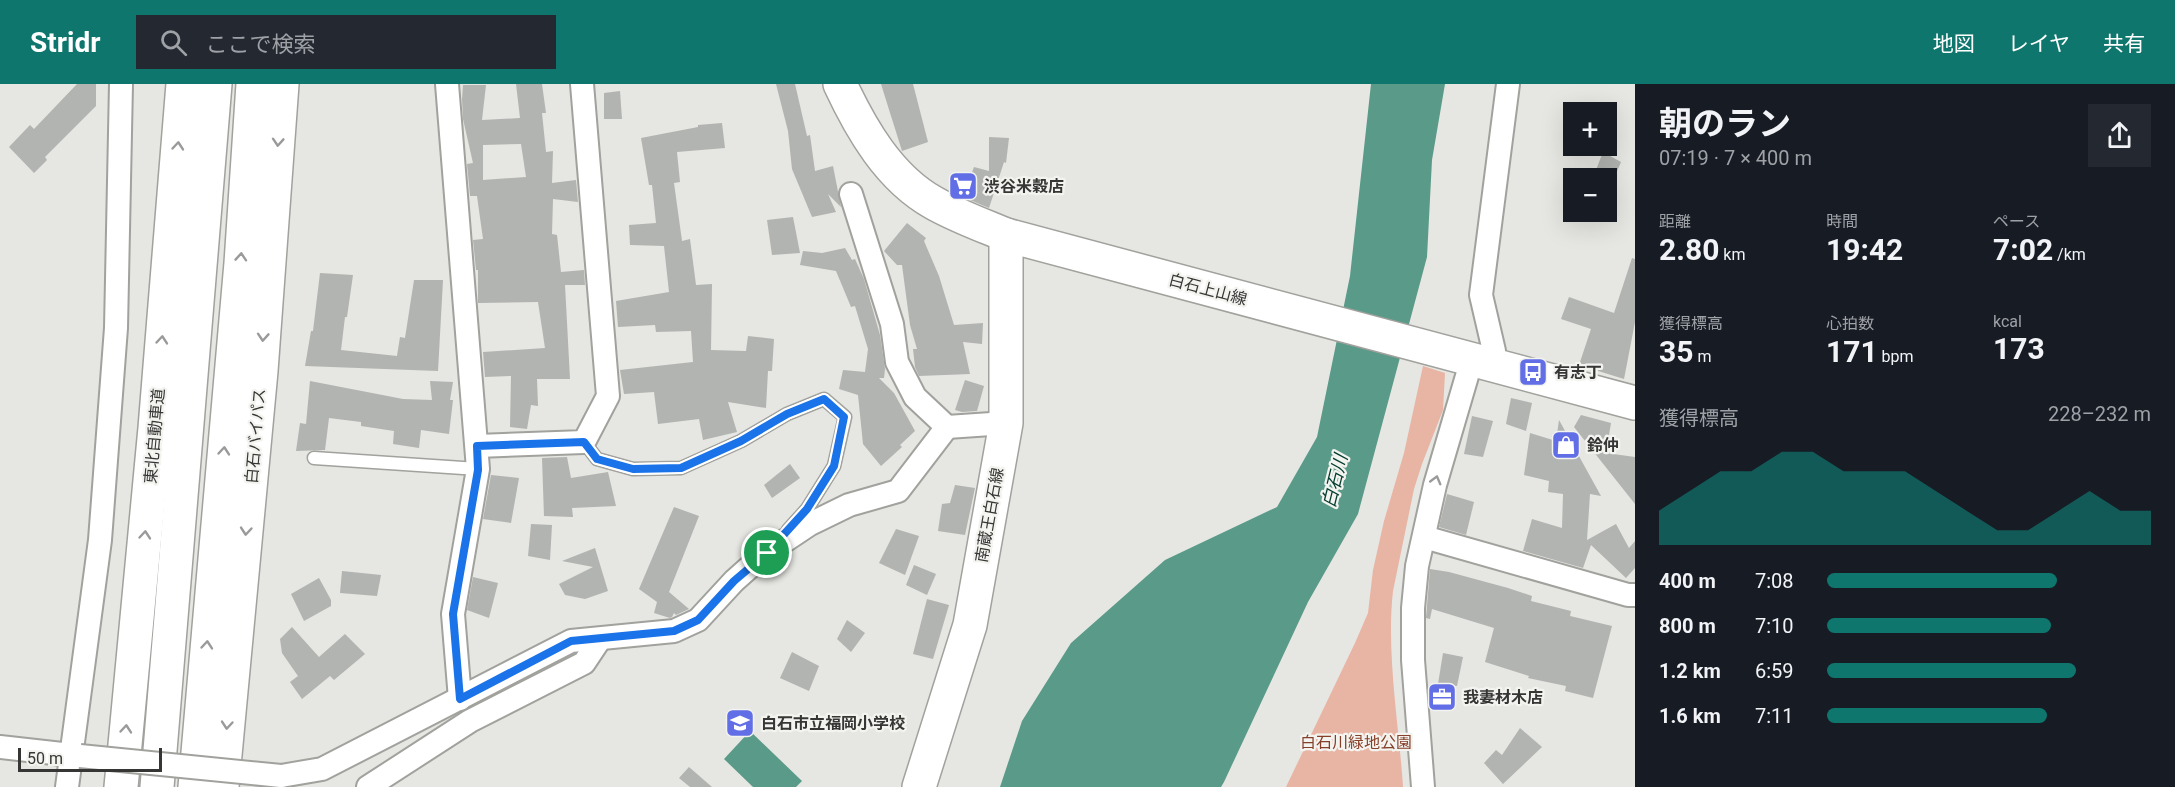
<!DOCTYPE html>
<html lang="ja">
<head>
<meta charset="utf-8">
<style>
  body { margin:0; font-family:Roboto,"Noto Sans JP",sans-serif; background:#242831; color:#f1f3f6; height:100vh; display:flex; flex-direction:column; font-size:22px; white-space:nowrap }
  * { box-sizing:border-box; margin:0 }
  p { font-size:20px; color:#9ea1a6 }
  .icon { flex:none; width:33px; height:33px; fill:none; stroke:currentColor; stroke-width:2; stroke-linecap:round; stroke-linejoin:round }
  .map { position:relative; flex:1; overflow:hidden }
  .panel { display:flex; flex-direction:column; background:#171b24; width:540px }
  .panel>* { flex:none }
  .controls { position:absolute; left:1563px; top:18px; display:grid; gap:12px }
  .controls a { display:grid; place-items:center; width:54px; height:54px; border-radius:0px; background:#171b24; box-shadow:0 6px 24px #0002; font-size:30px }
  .scale { position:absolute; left:18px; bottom:15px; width:144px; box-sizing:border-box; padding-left:6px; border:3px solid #363635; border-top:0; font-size:16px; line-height:21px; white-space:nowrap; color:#363635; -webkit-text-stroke:4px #f3f3ef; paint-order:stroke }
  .pin { position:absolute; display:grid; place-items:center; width:51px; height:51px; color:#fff; margin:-26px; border:3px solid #fff; border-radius:50%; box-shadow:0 2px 6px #0007 }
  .round { display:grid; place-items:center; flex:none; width:63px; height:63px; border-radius:0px; background:#242831 }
  .head { display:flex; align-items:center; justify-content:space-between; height:102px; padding:0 24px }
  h1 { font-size:33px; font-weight:700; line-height:45px }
  .stats { display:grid; grid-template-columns:repeat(3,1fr); gap:9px; height:102px; padding:6px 24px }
  .stats div { display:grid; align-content:center }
  .stats b { font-size:30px; font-weight:700 }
  .stats small { font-size:16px; font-weight:400 }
  .stats p { font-size:16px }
  .chart { height:168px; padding:12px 24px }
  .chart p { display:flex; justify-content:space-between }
  .chart svg { width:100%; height:108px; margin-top:6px; fill:#0f766e; opacity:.7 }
  ul { padding:0 24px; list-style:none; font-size:20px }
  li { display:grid; grid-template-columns:96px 72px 1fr; align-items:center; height:45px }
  li i { height:15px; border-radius:8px; background:#0f766e }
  header { display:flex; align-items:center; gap:36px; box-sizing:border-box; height:84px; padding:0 30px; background:#0f766e; color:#fff }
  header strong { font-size:28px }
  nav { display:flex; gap:33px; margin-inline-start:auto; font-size:21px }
  .search { width:420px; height:54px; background:#242831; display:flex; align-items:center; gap:15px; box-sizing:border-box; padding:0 21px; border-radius:0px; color:#9ea1a6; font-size:22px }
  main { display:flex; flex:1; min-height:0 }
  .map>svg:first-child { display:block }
</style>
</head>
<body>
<header>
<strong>Stridr</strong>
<div class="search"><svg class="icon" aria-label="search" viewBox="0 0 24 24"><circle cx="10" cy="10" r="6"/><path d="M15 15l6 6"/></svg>ここで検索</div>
<nav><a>地図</a><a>レイヤ</a><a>共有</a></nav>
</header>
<main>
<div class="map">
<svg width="1635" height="703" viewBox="0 0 1635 703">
  <rect width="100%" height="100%" fill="#e6e6e2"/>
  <path fill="#e8b4a3" d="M 1423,282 L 1445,289 L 1443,326 L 1422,380 L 1414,405 L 1393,507 C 1386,568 1399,641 1403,703 L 1286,703 L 1355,559 L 1368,529 L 1373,486 L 1384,437 L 1404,369 Z"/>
  <g fill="#599a88">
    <polygon points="1371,0 1445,0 1432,76 1427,173 1358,430 1308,518 1224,698 1221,703 1000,703 1022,637 1071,559 1165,476 1277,423 1317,353 1350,192"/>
    <polygon points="750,647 802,697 796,703 753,703 724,675"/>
  </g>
  <g fill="#b1b4b1" fill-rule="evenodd">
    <polygon points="77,0 96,0 96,22 45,73 47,76 34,89 9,63 30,41 34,45"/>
    <path d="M 516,0 L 542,0 L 546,29 L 542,29 L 546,68 L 553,67 L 552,99 L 576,96 L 578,118 L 553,115 L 552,150 L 557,151 L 561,188 L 584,186 L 585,201 L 565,201 L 570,295 L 537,295 L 538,322 L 531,321 L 527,345 L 510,343 L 511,292 L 485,293 L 483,268 L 545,264 L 538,218 L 478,219 L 478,186 L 476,186 L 473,156 L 483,155 L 477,112 L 470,112 L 467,80 L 473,79 L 463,35 L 462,15 L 463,1 L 486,1 L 482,36 L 520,34 ZM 521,60 L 526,93 L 483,96 L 483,61 Z"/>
    <polygon points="776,0 795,0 807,52 810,51 815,87 833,82 841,123 828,110 836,128 812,133 792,85 788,47"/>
    <polygon points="881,0 913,0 928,58 902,67"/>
    <polygon points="620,7 622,35 604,35 604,9"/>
    <polygon points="722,39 725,64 677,68 680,98 674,99 682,157 690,155 696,201 712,200 711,266 746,267 748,252 774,255 772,287 768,287 766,324 728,318 737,348 703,356 699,335 658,340 654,308 624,310 620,286 693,278 691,247 656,248 655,241 618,243 616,217 669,208 664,162 630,161 629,141 656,139 652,101 649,101 641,54 698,43 698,41"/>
    <polygon points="989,53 1009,54 1006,79 1004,78 989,124 963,113 974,83 989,87"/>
    <polygon points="1603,68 1621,78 1612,99 1606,97 1606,94 1594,91"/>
    <polygon points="793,133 800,169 772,171 767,136"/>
    <polygon points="907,139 926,154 924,157 939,192 954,241 983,239 982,260 963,258 970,290 919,292 915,283 913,265 917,265 910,241 902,181 897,181 884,167"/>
    <polygon points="845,164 852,176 855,175 864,195 880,251 885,285 884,294 879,294 894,309 915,347 900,361 902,363 881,382 863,360 858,311 839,305 843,286 865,288 868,265 855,222 851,223 836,187 800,181 803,167 822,169"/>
    <polygon points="1632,174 1635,175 1635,238 1624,295 1579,281 1591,245 1561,235 1569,213 1614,229"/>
    <polygon points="320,189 353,191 347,233 345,233 341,266 397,272 400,253 405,254 414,196 443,196 438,287 305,282 311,247 313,247"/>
    <polygon points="965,296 984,302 977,327 962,328 955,326"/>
    <polygon points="310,297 403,315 432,316 430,297 453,298 450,316 453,316 449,350 421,346 419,364 393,360 394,347 361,342 361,338 329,334 325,366 296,367 300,339 306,340"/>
    <polygon points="1511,314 1532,319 1526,347 1506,340"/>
    <polygon points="1581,331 1611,339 1606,369 1635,373 1635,420 1574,343"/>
    <polygon points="1472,332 1493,337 1483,373 1464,370"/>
    <polygon points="1559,336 1601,412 1590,410 1587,456 1616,440 1629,464 1635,457 1635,484 1626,494 1591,461 1583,484 1523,467 1532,435 1562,444 1563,410 1548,408 1549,397 1524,391 1530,349 1556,357"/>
    <polygon points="567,373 571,394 608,388 616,422 572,424 573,433 544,432 542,374"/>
    <polygon points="790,380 800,394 772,414 764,401"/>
    <polygon points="491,391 519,394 511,439 483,435"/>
    <polygon points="955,401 975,404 965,451 938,447 942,420 950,419"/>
    <polygon points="1447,410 1474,418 1466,451 1439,443"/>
    <polygon points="674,423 699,432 669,508 689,525 676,531 674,529 672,533 670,534 654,529 657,518 639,505"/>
    <polygon points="531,440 552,441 550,476 528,472"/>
    <polygon points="896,445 919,452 905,491 879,479"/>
    <polygon points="595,464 608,507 585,515 565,511 559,500 593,483 562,477"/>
    <polygon points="914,481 936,490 927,511 906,501"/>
    <polygon points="1430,485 1449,488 1508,504 1532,512 1531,517 1571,527 1570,532 1612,542 1593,614 1565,607 1566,602 1528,594 1529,592 1485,578 1494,544 1432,525 1430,535 1426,534"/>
    <polygon points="342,487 381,491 377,512 340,509"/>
    <polygon points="473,493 498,499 489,534 467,526"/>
    <polygon points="319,494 331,516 331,522 304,537 291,510"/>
    <polygon points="927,515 949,521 933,575 913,570"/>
    <polygon points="847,536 865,549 851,568 837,555"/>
    <polygon points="292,543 319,573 345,550 365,570 334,596 330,592 302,615 290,598 298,592 282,569 280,555"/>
    <polygon points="792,568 819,582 809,607 780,594"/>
    <polygon points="1443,569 1463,573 1457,602 1438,600"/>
    <polygon points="1520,644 1542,663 1503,700 1484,679 1496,666 1502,671"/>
    <polygon points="689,683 712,703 690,703 679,694"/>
  </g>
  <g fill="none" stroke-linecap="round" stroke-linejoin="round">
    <g stroke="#a1a19d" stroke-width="15">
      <g id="lane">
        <polyline points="584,358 597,375 633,385 681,384 741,357 787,330 824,315 845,333 834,382 807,425 788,446"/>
        <polyline points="314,374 478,385"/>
      </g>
    </g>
    <g stroke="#a1a19d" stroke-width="26">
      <g id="street">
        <polyline points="447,0 478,385 453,530 460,615"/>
        <polyline points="851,110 892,240 897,278 915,313 947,343 1006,339"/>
        <polyline points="1491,280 1494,267 1481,211 1508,0"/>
        <polyline points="477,362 584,358 608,312 582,0"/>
        <polyline points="1424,453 1628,511 1635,511"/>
        <polyline points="0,663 80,672"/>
        <polyline points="281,692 322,685 571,557 674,547 698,536 734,497 762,472 810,440 849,421 898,407 947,343"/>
        <polyline points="67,703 100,456 116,244 121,0"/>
        <polyline points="368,703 470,637 584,579 600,555"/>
        <polyline points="1423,703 1413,576 1413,524 1417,482 1435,401 1472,275"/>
      </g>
    </g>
    <g stroke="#a1a19d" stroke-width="36">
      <polyline id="secondary" points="919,703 970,541 1006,339 1006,151"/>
    </g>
    <g stroke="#a1a19d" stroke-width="36">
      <path id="primary" d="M 840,0 C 861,45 889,94 934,119 C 957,132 982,141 1006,151 L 1635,319"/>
    </g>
    <g stroke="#a1a19d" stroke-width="36">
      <g id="highway">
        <polyline points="121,703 155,344 183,0"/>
        <polyline points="157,703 215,0"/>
        <polyline points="195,703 241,179 253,0"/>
        <polyline points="222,703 261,287 282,0"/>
      </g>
    </g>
    <use href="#lane" stroke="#fff" stroke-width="12"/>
    <use href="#street" stroke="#fff" stroke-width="22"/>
    <use href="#secondary" stroke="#fff" stroke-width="33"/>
    <use href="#primary" stroke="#fff" stroke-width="33"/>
    <use href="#highway" stroke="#fff" stroke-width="33"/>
    <g stroke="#a1a19d" stroke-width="26" stroke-linecap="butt">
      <polyline id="street-bridge" points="80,672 281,692"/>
    </g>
    <use href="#street-bridge" stroke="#fff" stroke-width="22"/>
  </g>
  <defs><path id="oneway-chevron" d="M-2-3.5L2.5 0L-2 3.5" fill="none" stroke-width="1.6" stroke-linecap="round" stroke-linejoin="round" transform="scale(1.5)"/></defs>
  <g stroke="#9a9a9a">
    <use href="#oneway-chevron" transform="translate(278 58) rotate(94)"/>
    <use href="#oneway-chevron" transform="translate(178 62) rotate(-85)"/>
    <use href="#oneway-chevron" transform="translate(241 173) rotate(-86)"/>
    <use href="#oneway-chevron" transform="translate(263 253) rotate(94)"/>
    <use href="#oneway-chevron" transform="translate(162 256) rotate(-85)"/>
    <use href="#oneway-chevron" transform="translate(224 367) rotate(-85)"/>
    <use href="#oneway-chevron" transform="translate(1436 396) rotate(-75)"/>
    <use href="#oneway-chevron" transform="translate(246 447) rotate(95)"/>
    <use href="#oneway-chevron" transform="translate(145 451) rotate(-85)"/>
    <use href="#oneway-chevron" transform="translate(207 561) rotate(-85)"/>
    <use href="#oneway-chevron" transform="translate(227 641) rotate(95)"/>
    <use href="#oneway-chevron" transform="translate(126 645) rotate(-85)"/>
  </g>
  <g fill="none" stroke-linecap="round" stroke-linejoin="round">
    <g stroke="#fff" stroke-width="12">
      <polygon id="route" points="824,315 844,333 834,382 807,425 767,469 734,497 698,536 674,547 571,557 460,615 453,530 478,386 477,362 584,358 597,375 633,385 681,384 741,357 787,330"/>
    </g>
    <use href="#route" stroke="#1a73e8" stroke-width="8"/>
  </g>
  <defs>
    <g id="supermarket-square" transform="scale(1.5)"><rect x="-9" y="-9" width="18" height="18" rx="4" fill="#626ee6" stroke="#f3f3ef"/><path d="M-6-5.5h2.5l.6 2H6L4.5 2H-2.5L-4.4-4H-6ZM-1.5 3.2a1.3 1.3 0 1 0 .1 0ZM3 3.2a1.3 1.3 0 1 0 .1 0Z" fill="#fff"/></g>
    <g id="bus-square" transform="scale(1.5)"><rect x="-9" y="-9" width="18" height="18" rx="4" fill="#626ee6" stroke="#f3f3ef"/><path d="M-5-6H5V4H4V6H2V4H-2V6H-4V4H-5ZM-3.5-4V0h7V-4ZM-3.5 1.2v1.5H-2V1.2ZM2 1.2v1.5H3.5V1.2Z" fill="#fff"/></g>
    <g id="shop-square" transform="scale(1.5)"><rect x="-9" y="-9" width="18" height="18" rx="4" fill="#626ee6" stroke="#f3f3ef"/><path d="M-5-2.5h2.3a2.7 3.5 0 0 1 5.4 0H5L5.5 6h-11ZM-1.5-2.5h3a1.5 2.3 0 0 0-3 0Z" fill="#fff"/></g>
    <g id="office-square" transform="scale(1.5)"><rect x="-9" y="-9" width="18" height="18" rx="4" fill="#626ee6" stroke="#f3f3ef"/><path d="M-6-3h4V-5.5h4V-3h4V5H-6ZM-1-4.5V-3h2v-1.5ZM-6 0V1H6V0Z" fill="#fff"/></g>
    <g id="school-square" transform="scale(1.5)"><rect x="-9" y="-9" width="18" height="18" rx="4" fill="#626ee6" stroke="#f3f3ef"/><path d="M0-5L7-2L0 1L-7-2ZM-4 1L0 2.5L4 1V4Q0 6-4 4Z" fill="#fff"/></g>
  </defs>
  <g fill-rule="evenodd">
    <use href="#supermarket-square" x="963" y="102"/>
    <use href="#bus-square" x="1533" y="288"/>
    <use href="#shop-square" x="1566" y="361"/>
    <use href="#office-square" x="1442" y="613"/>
    <use href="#school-square" x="740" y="639"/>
  </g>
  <g text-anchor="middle" stroke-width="4.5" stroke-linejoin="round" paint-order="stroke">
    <g font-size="16" font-weight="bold" fill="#363635" stroke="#f3f3ef" text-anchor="start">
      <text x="984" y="108">渋谷米穀店</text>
      <text x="1554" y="294">有志丁</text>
      <text x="1587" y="367">鈴仲</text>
      <text x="1463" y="619">我妻材木店</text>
      <text x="761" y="645">白石市立福岡小学校</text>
    </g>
    <g font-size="16" fill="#363635" stroke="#f3f3ef">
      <text transform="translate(1208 205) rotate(15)" y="6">白石上山線</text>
      <text transform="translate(154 352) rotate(-85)" y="6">東北自動車道</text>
      <text transform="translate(255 352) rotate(-85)" y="6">白石バイパス</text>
      <text transform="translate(989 431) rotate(-80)" y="6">南蔵王白石線</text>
    </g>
    <g font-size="16" fill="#863f29" stroke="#f3f3ef">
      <text x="1356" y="664">白石川緑地公園</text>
    </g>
    <g font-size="18" font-style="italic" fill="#003b2f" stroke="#f3f3ef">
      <text transform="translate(1335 397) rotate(-76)" y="6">白石川</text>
    </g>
  </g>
</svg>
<div class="controls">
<a>+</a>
<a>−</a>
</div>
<div class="scale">50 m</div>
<div class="pin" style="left:767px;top:469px;background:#1e9e55"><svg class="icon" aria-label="arrive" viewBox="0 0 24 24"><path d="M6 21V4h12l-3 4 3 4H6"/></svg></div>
</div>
<section class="panel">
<div class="head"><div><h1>朝のラン</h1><p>07:19 · 7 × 400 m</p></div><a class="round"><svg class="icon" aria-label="share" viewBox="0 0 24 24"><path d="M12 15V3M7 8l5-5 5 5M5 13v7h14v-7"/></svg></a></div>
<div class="stats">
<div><p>距離</p><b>2.80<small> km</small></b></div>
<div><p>時間</p><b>19:42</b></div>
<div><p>ペース</p><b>7:02<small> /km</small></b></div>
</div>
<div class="stats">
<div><p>獲得標高</p><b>35<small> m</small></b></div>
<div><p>心拍数</p><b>171<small> bpm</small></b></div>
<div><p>kcal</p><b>173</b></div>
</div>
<div class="chart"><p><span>獲得標高</span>228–232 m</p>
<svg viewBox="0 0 160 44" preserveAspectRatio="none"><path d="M0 44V30L10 22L20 14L30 14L40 6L50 6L60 14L70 14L80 14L90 22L100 30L110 38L120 38L130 30L140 22L150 30L160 30V44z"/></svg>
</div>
<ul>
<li><b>400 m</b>7:08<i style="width:71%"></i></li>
<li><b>800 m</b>7:10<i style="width:69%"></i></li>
<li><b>1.2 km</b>6:59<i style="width:77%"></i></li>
<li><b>1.6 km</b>7:11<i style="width:68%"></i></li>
</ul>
</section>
</main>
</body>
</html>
